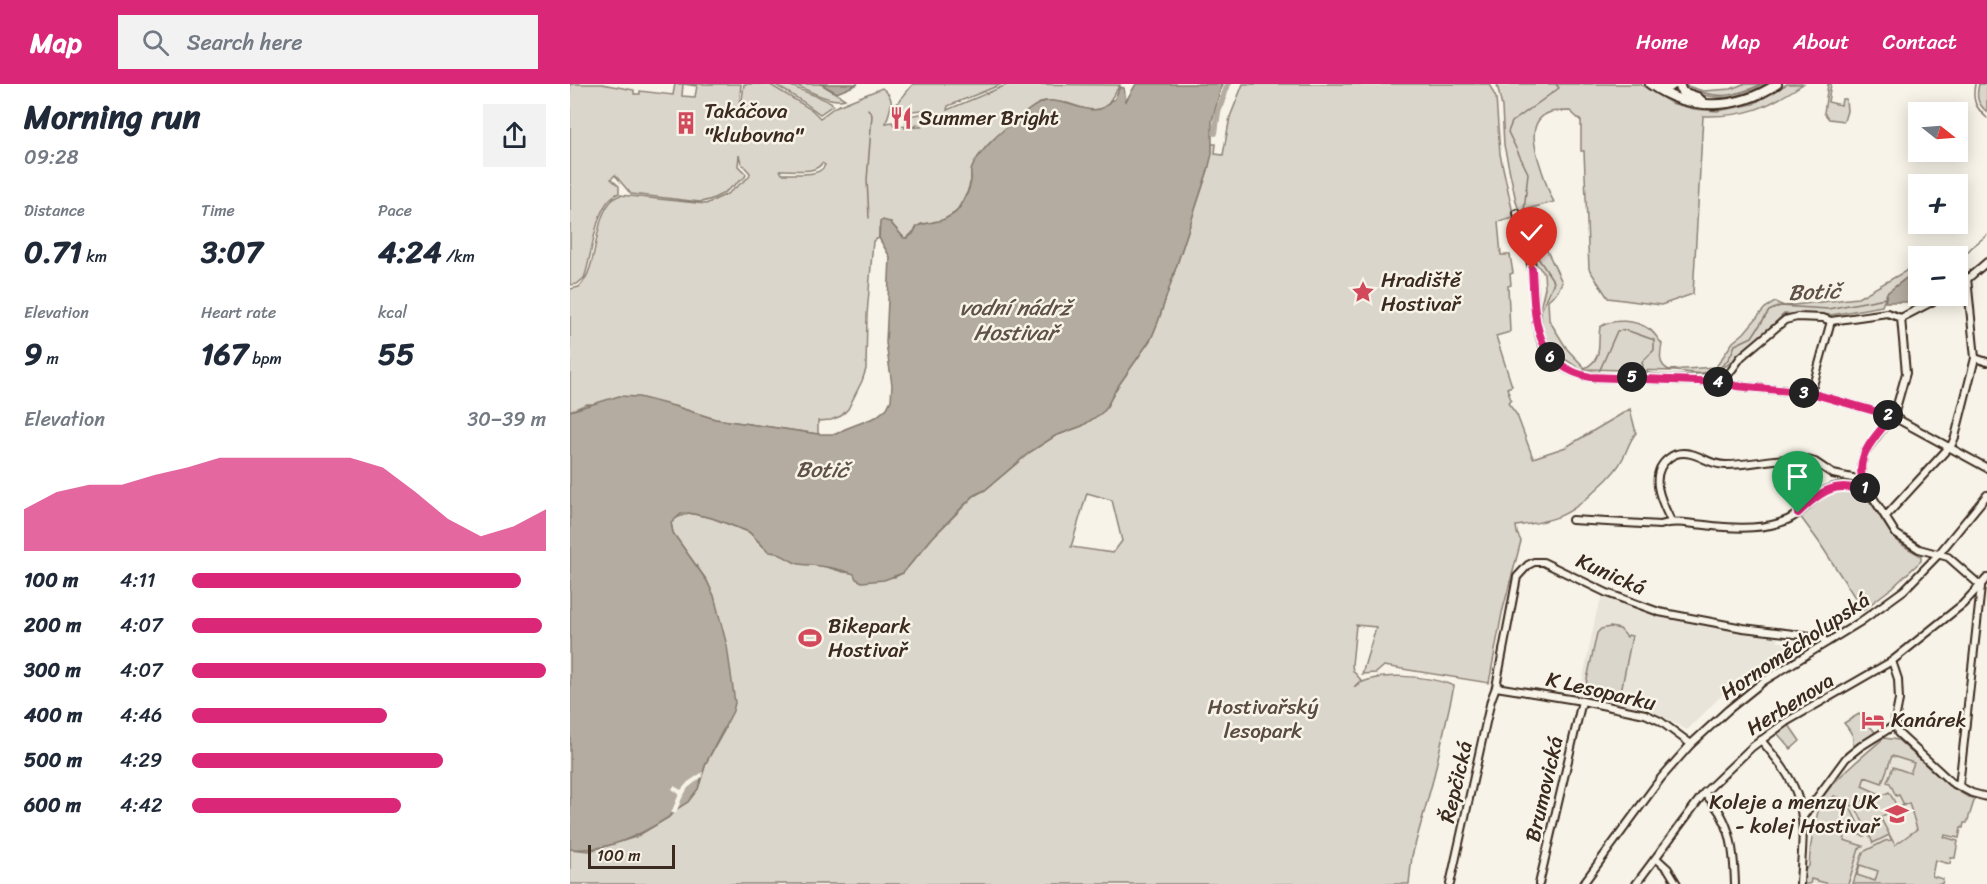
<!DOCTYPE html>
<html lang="en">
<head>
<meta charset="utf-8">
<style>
  body { margin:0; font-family:Sriracha,sans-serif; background:#f2f2f3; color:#1f2937; height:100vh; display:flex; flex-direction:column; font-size:22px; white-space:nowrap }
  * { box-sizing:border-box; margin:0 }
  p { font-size:20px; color:#747a83 }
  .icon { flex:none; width:33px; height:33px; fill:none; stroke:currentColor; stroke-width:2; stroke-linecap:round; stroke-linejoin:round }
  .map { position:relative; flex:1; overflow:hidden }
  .panel { display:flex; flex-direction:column; background:#fff; width:570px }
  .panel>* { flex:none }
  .needle { width:39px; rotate:107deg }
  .fabs { position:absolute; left:1338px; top:18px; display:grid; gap:12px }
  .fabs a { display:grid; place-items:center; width:60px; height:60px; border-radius:0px; background:#fff; box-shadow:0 3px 15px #0003; font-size:30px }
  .scale { position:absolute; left:18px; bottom:15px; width:87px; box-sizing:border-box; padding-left:6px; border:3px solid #3b2a1e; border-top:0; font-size:16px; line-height:21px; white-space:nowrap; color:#3b2a1e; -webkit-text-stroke:4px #f7f3e8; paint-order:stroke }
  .pin { position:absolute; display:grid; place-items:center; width:51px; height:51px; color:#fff; margin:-62px -26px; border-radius:50% 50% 50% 0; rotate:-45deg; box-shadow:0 0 6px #0007 }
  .pin .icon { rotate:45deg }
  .km { position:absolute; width:30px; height:30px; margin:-15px; border-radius:50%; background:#222; color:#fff; font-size:16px; line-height:30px; text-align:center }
  .round { display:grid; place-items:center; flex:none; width:63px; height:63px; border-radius:0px; background:#f2f2f3 }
  .summary { display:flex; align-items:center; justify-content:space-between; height:102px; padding:0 24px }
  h1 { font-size:33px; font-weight:800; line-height:45px }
  .figures { display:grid; grid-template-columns:repeat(3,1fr); gap:9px; height:102px; padding:6px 24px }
  .figures div { display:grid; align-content:center }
  .figures b { font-size:30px; font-weight:800 }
  .figures small { font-size:16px; font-weight:400 }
  .figures p { font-size:16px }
  .chart { height:168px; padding:12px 24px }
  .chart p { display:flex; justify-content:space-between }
  .chart svg { width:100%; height:108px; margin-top:6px; fill:#db2777; opacity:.7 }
  ul { padding:0 24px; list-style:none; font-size:20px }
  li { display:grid; grid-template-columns:96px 72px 1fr; align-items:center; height:45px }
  li i { height:15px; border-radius:8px; background:#db2777 }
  header { display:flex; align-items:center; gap:36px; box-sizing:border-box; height:84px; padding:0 30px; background:#db2777; color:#fff }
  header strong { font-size:28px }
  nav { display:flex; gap:33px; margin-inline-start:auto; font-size:21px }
  .search { width:420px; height:54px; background:#f2f2f3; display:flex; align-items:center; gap:15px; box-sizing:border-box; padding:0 21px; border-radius:0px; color:#747a83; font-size:22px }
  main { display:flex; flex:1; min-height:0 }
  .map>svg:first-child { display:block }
</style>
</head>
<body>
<header>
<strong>Map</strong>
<div class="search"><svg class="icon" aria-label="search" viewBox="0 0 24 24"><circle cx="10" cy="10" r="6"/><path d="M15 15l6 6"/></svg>Search here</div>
<nav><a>Home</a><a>Map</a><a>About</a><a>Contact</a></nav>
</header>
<main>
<section class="panel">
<div class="summary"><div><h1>Morning run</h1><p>09:28</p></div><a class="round"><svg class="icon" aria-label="share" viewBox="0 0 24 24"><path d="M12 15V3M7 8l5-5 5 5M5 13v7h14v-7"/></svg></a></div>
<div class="figures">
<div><p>Distance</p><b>0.71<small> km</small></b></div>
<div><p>Time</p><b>3:07</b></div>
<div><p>Pace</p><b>4:24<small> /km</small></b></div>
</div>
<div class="figures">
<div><p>Elevation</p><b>9<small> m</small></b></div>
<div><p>Heart rate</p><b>167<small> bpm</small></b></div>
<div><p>kcal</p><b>55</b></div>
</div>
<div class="chart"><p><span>Elevation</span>30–39 m</p>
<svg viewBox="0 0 160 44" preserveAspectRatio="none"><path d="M0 44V27L10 20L20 17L30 17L40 13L50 10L60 6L70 6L80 6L90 6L100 6L110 10L120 20L130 31L140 38L150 34L160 27V44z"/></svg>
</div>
<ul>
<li><b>100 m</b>4:11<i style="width:93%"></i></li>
<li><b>200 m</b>4:07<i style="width:99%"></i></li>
<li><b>300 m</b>4:07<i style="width:100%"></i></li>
<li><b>400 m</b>4:46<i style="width:55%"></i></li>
<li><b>500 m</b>4:29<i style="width:71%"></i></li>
<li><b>600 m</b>4:42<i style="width:59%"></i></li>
</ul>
</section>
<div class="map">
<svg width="1417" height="800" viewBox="0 0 1417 800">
  <rect width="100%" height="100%" fill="#f7f3e8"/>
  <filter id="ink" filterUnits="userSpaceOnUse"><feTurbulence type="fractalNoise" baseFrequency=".0167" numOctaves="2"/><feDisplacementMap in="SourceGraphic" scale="12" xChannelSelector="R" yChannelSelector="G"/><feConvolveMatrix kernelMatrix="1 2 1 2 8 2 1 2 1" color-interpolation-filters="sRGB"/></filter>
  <g filter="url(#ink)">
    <g fill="#e9e4d9">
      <polygon points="1033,511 1088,531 1126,539 1208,551 1208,558 1236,559 1156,611 1152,611 1117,646 1090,631 1075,625 1009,613 1027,526"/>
      <polygon points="1313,666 1361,686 1379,702 1398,713 1405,714 1397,739 1394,739 1393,744 1391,744 1389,753 1375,750 1374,753 1388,757 1385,774 1381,774 1379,779 1365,776 1360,800 1236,800 1258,716"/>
    </g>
    <g fill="#dbd6cb" stroke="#8b8074" stroke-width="1.5" fill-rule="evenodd">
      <path d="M 0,0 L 32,0 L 64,6 L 64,10 L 70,10 L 70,7 L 103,11 L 105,0 L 171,0 L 169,23 L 171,24 L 174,0 L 199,0 L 242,26 L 250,34 L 265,23 L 312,4 C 327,15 320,24 316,39 L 322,38 L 325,43 L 335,42 L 335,44 L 351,43 L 347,40 L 346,42 L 336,43 L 336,37 L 339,36 L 338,32 L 362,28 L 361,25 L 332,28 L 325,24 L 327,20 L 343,0 L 432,0 L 378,22 L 377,26 L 439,0 L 550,1 L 537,21 L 531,26 L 522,27 L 497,19 L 474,17 L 449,34 L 415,65 L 407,77 L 401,88 L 401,96 L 397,109 L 386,128 L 370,138 L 351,140 L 337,154 L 334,154 L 320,138 L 309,145 L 309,154 L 303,157 L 297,231 L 296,285 L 292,297 L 278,325 L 271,332 L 261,336 L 248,337 L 248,350 L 145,335 L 104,322 L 17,320 L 0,327 L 0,205 L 9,203 C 31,183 21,122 50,111 L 136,120 L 157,110 L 179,93 L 180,89 L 171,79 L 169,71 L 168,82 L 176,90 L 175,93 C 161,103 148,116 130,118 L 61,110 L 45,91 L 41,95 L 49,102 L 49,109 C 24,118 23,172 14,194 L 7,200 L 0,201 ZM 113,0 L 127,2 L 125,13 L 112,12 ZM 111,32 L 122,32 L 122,46 L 111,46 ZM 252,79 L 255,81 C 249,94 225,89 212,90 L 210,86 C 222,85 245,91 252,79 Z"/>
      <polygon points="204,0 216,0 261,18 263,21 250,30 235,19"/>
      <path d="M 224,0 L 251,0 L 275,15 C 262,20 237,6 224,0 Z"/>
      <path d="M 673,0 L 919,0 L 926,14 L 930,70 L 944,134 L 928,138 L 931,171 L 940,171 L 943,189 L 940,190 L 941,201 L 938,202 L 940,248 L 926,252 L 942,302 L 937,304 L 941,316 L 938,319 L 947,331 L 963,374 L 996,363 L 1060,325 L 1066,349 C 1059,357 1058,365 1053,374 C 1048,385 1038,395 1029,403 C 1001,431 986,437 946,442 L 947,449 L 951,457 L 932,529 L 919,599 L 814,582 L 806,589 L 792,590 L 806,543 L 786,541 L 782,581 L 783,587 L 791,596 L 784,603 C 806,586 860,592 884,602 L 863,696 L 842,772 L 839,800 L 0,800 L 0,765 L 19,767 L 66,753 L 99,733 L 128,705 L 136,679 L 155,645 L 158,575 L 144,512 L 137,497 L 103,449 L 101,439 L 106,434 L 119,429 L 142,434 L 179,448 L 195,464 L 209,468 L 226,479 L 253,482 L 273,488 L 325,493 L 333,489 L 363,453 L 404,412 L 415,406 L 460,368 L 485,352 L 512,342 L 535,326 L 546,305 L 581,255 L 588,238 L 638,86 L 641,60 L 646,60 L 645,70 L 653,71 L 660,33 ZM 517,409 L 542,416 L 552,457 L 543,469 L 501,463 Z"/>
      <path d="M 927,0 L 1070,0 L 1101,19 L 1124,25 L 1147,27 L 1183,20 L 1217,0 L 1233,0 C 1197,24 1176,33 1133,32 L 1123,210 L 1091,221 L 1038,214 L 1019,185 L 1014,67 L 1011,67 L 1011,37 L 1000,27 C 994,27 986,27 981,28 C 954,36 966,69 972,87 C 976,98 978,108 984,118 L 957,125 L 992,198 L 988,207 L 978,216 L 979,236 L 997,265 L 1015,284 C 1034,274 1027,261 1030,243 C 1043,234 1066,236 1079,245 C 1084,248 1088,255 1092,260 C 1090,271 1088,281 1099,286 L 1146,283 L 1163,258 L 1174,249 L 1195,224 L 1205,218 L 1214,222 L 1288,214 L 1343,183 L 1348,177 L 1348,185 L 1317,209 L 1312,222 L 1261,231 L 1214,230 L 1193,251 L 1162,278 L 1142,291 L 1105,287 L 1010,285 L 992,273 L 975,257 L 970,245 L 969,229 L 975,204 L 974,189 L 967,181 L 956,152 L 946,117 L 934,61 L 932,23 Z"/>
      <path d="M 1111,0 L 1133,7 L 1161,5 L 1173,0 L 1196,0 C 1163,17 1149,16 1115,7 Z"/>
      <polygon points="1258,0 1261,0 1258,18 1271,21 1272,15 1276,15 1277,27 1274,37 1259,35 1254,29"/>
      <path d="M 1409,0 L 1417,0 L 1417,28 C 1407,19 1406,13 1409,0 Z"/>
      <path d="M 1273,405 C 1306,408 1307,437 1327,456 C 1333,463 1343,467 1351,472 L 1351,477 L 1323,503 L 1293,526 L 1249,458 L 1230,432 L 1254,410 Z"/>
      <path d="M 1040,543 L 1050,545 L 1057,553 L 1058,551 L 1062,552 L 1049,618 L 1045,617 L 1046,610 C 1034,620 1019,615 1016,600 L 1027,549 L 1031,545 Z"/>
      <path d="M 1289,630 L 1305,648 L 1282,666 C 1285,654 1283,650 1274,639 Z"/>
      <polygon points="1219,641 1230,657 1221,665 1207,649"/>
      <path d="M 1314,654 L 1328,656 L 1379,702 L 1398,713 L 1405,714 L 1397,739 L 1394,739 L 1393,744 L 1391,744 L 1389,754 L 1375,751 L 1374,753 L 1388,757 L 1385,774 L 1381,774 L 1380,780 L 1365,776 L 1362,792 L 1373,795 L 1372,800 L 1283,800 L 1293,768 L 1315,757 L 1322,756 L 1319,751 L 1303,759 L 1286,724 L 1319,708 L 1328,724 L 1334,721 L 1329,711 L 1326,712 L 1320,699 L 1317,698 L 1323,683 L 1340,689 L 1344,679 L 1322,672 L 1312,699 L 1295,693 L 1292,702 L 1308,709 L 1282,722 L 1280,721 L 1281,718 L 1264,712 L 1260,721 L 1278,728 L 1279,725 L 1281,725 L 1294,752 L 1277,747 L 1274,756 L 1293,762 L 1289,765 L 1278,800 L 1259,800 L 1241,795 L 1240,800 L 1234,800 L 1234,787 L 1239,782 C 1240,756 1244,737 1253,713 C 1260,698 1300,666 1314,654 ZM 1339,719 L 1347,745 L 1325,761 L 1310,733 ZM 1290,781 L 1308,787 L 1305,797 L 1287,791 Z"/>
    </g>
    <g fill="#b4aca0" stroke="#84786c" stroke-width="1.5">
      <polygon points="251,0 288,0 267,9"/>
      <path d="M 566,0 L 652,0 L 642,37 L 642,70 L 638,86 L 588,238 L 581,255 L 546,305 L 535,326 L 529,331 L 512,342 L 485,352 L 460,368 L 415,406 L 404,411 L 363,453 L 333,489 L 314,496 L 292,498 L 286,495 L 284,490 C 276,487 259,483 250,482 C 243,480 233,482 226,479 C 216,475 211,468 199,468 L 179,448 L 142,434 L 119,429 L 111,430 L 101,439 L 103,449 L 137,497 L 144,512 L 157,562 L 165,619 L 163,627 L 136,679 L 128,705 L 118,718 L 102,728 L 99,733 C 69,752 37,768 0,765 L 0,327 L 49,312 L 69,313 L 104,322 L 145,335 L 248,350 L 266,350 L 275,345 L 306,333 L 317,324 L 321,316 L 322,301 L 316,259 L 320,173 L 309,154 L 310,138 L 313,136 L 320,138 L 334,154 L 337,154 L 343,150 L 347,142 C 360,137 373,139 385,129 C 392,122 400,106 401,96 C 402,93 400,90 401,87 C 405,70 435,43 450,33 C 457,27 468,18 477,17 C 499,14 526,39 541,16 L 544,16 L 550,3 L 554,4 L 556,17 Z"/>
      <polygon points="1348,185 1348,212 1351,212 1339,218 1315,218 1317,209"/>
    </g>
    <polygon fill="#f7f3e8" points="133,688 132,693 118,704 112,714 106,729 101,729 109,710 102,705 104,702 111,706 118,698"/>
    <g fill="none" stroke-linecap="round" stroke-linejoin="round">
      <g stroke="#84786c" stroke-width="1.5">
        <path d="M 986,0 L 989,4 L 942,38 L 938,48 L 958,89 L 954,127 L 958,149 L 968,174 L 984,198 L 971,227 L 972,246 L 982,267 L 1009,286 L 1029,288 L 1047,247 L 1056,246 L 1084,256 L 1084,266 L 1072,278 L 1074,288 C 1091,292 1133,293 1149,284 C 1158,279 1162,270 1165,261 L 1182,253 L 1199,227 L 1210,222 L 1258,225 L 1315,214"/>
        <path d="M 1405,0 C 1402,16 1405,23 1417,34"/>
        <path d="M 1115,4 C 1148,14 1160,15 1192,0"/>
        <polyline points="298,25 302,31 297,96 299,134"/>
        <polyline points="1388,179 1401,164 1417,151"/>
      </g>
      <polyline stroke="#b4aca0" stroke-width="6" points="645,49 648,28 658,0"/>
      <g stroke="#3b2a1e" stroke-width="10">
        <g id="minor">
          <path d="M 947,129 C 952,148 960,168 962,187 C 967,235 959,281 1020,293 L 1153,298 L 1166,302 L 1241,309 L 1322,332 L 1417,384"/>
          <polyline points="1388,203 1417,178"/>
          <polyline points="1331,234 1336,289 1325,328 1295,368 1291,381 1292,396 1326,450 1349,465 1378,473 1411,502"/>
          <polyline points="1405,274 1417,278"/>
          <polyline points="1153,298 1171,273 1215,236 1227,233 1253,234 1261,237 1317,229 1331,234 1373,212"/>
          <polyline points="1241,309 1261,237"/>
          <polyline points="1316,432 1382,360 1385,353 1405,274 1397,194"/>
          <path d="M 1002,436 L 1090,441 C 1105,436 1119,440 1135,441 C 1158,444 1186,446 1209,439 C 1246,429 1247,386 1298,408"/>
          <path d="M 1101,437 C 1092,419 1077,390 1099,374 C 1105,369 1113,368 1121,370 C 1134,373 1140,381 1156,381 C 1182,381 1208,373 1234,375 L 1245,378 L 1263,390 L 1292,396"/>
          <polyline points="1322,577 1328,595 1329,616 1325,636 1328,649 1381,698 1402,709 1417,713"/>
          <polyline points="926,603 1012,617 1075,630 1090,637 1121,660"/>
          <path d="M 1191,656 C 1205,673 1220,690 1227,711 C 1237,738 1231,772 1230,800"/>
          <polyline points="1293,661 1325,641"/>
          <polyline points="1389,702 1411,503"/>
          <path d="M 1134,709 C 1161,734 1164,765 1165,800"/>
          <polyline points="1232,734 1276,674 1291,662"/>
          <polyline points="1086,774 1098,785 1107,800"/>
          <polyline points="880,800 921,616 926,603 947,493 958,481 964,478 973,478 1037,509 1089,528 1173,544 1249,553 1257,558"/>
          <polyline points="969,800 1012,617"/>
          <polyline points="1013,800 1091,694 1121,660 1158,626 1194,597 1290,538 1334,506 1368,471 1417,411"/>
          <polyline points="1066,800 1134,709 1182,663 1216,638 1322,577 1393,520 1417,494"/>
        </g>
      </g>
      <g stroke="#3b2a1e" stroke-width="12">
        <g id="major">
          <path d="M 1080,0 C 1119,28 1168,26 1207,0"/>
          <polyline points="1092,0 1099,3 1105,0"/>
          <polyline points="1109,0 1112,8 1127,13 1135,20"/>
        </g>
      </g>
      <use href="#minor" stroke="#f7f3e8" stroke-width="6"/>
      <use href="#major" stroke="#f7f3e8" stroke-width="8"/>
    </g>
  </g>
  <g fill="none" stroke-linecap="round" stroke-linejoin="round" filter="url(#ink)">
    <g stroke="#fff" stroke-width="12">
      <path id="route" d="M 962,185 C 965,233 962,281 1020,293 L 1154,298 L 1166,302 L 1241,309 L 1322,332 C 1303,356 1279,376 1298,409 C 1266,395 1251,407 1228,429"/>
    </g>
    <use href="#route" stroke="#db2777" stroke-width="8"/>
  </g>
  <defs>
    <g id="restaurant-bare" transform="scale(1.8)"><path d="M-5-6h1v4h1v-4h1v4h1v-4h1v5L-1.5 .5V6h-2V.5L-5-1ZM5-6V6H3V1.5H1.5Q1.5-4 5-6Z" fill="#d1495b" stroke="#f7f3e8" stroke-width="2.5" paint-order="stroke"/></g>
    <g id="building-bare" transform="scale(1.8)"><path d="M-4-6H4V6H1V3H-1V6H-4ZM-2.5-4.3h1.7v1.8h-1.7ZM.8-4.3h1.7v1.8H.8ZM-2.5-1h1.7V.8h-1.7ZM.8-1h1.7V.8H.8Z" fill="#d1495b" stroke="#f7f3e8" stroke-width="2.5" paint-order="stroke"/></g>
    <g id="sight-bare" transform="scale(1.8)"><path d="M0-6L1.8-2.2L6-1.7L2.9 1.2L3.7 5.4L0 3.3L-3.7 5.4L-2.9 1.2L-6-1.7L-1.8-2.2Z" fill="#d1495b" stroke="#f7f3e8" stroke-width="2.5" paint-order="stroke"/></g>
    <g id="stadium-bare" transform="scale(1.8)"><path d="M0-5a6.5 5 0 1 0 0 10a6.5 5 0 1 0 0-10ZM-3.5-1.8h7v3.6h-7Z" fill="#d1495b" stroke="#f7f3e8" stroke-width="2.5" paint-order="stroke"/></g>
    <g id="hotel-bare" transform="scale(1.8)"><path d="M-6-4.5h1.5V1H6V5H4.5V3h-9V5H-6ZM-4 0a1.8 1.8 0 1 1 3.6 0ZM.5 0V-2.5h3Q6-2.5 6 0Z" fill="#d1495b" stroke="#f7f3e8" stroke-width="2.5" paint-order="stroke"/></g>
    <g id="university-bare" transform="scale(1.8)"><path d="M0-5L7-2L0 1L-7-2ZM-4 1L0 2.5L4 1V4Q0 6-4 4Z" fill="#d1495b" stroke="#f7f3e8" stroke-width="2.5" paint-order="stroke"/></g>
  </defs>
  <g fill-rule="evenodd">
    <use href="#restaurant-bare" x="331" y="34"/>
    <use href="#building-bare" x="116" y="39"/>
    <use href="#sight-bare" x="793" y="208"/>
    <use href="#stadium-bare" x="240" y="554"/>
    <use href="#hotel-bare" x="1303" y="636"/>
    <use href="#university-bare" x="1327" y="730"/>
  </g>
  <g text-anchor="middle" stroke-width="5" stroke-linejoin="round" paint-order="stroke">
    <g font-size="21" fill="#3b2a1e" stroke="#f7f3e8" text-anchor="start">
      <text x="134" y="34">Takáčova<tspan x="134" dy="24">"klubovna"</tspan></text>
      <text x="349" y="41">Summer Bright</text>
      <text x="811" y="203">Hradiště<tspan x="811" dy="24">Hostivař</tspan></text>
      <text x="258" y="549">Bikepark<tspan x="258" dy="24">Hostivař</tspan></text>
      <text x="1321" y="643">Kanárek</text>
      <text x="1309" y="725" text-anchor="end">Koleje a menzy UK<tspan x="1309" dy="24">- kolej Hostivař</tspan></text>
    </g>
    <g font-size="21" fill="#3b2a1e" stroke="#f7f3e8">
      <text transform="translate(1041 490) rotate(24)" y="7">Kunická</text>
      <text transform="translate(1225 562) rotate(-34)" y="7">Hornoměcholupská</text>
      <text transform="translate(1031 607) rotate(13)" y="7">K Lesoparku</text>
      <text transform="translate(1220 620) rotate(-32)" y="7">Herbenova</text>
      <text transform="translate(886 698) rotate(-77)" y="7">Řepčická</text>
      <text transform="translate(974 705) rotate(-77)" y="7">Brumovická</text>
    </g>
    <g font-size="21" fill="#5b4c41" stroke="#f7f3e8">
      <text x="693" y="630">Hostivařský<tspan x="693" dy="24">lesopark</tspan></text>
    </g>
    <g font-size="22" font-style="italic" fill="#5f5145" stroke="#f7f3e8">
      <text transform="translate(1244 207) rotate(-2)" y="8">Botič</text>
      <text x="445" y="231">vodní nádrž<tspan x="445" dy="25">Hostivař</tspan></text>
      <text transform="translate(252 385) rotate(1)" y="8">Botič</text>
    </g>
  </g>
</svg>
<div class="fabs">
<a><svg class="needle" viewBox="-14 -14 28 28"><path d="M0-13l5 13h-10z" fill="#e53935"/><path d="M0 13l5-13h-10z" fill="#747a83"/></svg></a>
<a>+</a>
<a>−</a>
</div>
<div class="scale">100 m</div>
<div class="pin" style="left:1228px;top:429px;background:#1e9e55"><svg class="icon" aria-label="arrive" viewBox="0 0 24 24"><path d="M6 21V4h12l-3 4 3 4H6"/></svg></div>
<div class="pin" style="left:962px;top:185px;background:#d93025"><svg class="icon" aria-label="check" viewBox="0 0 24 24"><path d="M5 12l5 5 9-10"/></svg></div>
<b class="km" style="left:1295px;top:404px">1</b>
<b class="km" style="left:1318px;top:331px">2</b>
<b class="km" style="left:1234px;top:309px">3</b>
<b class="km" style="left:1148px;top:298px">4</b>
<b class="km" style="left:1062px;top:293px">5</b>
<b class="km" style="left:980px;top:273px">6</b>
</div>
</main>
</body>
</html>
